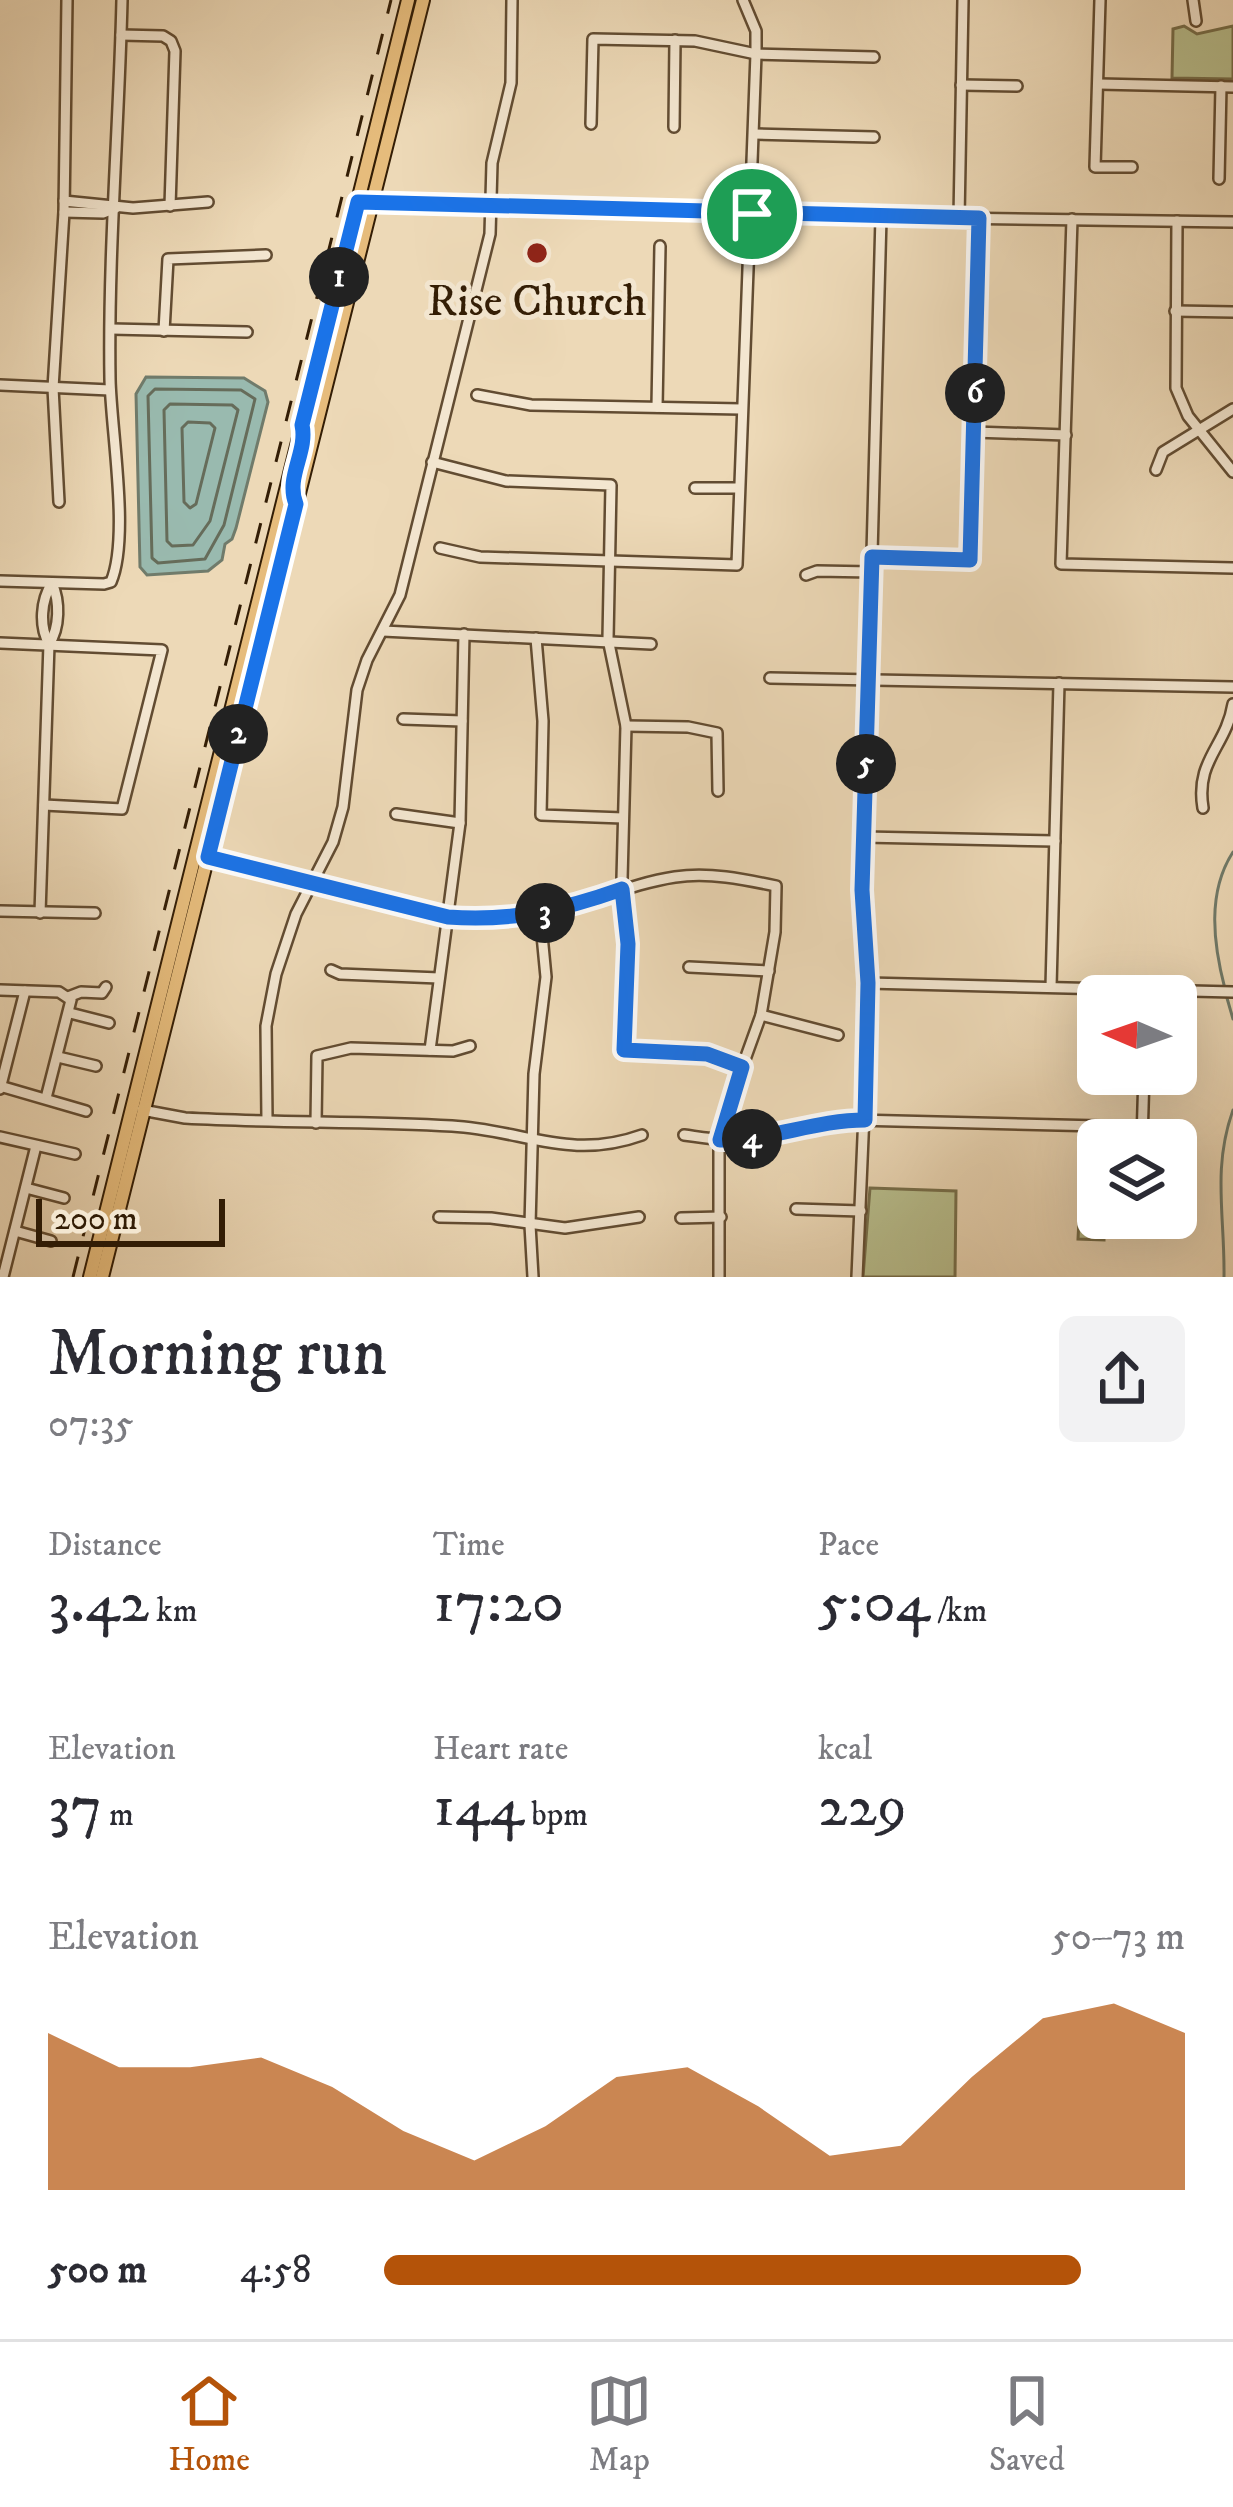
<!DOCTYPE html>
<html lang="en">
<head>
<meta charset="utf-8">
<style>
  body { margin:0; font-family:"IM FELL DW Pica",serif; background:#f2f2f3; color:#2b2b33; height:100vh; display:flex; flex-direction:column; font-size:45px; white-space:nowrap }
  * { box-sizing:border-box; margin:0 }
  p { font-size:39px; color:#7c7c81 }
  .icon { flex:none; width:66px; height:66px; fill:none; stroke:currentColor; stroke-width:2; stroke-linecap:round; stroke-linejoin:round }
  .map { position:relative; height:1277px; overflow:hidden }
  .details { display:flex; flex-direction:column; background:#fff; flex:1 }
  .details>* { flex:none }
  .needle { width:78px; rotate:272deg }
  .controls { position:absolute; left:1077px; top:975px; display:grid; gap:24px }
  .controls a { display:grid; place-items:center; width:120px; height:120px; border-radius:18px; background:#fff; box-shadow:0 12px 48px #0002; font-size:60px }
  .scale { position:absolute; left:36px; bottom:30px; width:189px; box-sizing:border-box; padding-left:12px; border:6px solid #331d05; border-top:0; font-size:33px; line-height:42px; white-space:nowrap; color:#331d05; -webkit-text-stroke:9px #f3e6d0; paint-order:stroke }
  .pin { position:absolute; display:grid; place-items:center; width:102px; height:102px; color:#fff; margin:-51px; border:6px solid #fff; border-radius:50%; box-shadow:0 3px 12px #0007 }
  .km { position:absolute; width:60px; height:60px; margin:-30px; border-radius:50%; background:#222; color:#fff; font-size:33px; line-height:60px; text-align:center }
  .round { display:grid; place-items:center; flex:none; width:126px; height:126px; border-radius:18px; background:#f2f2f3 }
  .overview { display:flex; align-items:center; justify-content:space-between; height:204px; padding:0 48px }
  h1 { font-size:66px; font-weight:600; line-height:90px }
  .stats { display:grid; grid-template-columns:repeat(3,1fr); gap:18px; height:204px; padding:12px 48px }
  .stats div { display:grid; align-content:center }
  .stats b { font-size:60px; font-weight:600 }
  .stats small { font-size:33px; font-weight:400 }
  .stats p { font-size:33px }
  .chart { height:336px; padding:24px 48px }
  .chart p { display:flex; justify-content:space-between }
  .chart svg { width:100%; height:216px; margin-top:12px; fill:#b45309; opacity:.7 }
  ul { padding:0 48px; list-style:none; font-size:39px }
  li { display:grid; grid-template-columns:192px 144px 1fr; align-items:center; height:90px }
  li i { height:30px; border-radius:15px; background:#b45309 }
  .dock { display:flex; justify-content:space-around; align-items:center; height:168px; border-top:3px solid #e1e1e2; background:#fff; font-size:33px; color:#7c7c81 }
  .dock a { display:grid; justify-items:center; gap:6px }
  .dock .on { color:#b45309 }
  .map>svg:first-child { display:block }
</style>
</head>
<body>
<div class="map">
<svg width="1233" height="1277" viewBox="0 0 1233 1277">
  <rect width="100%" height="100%" fill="#edd9b7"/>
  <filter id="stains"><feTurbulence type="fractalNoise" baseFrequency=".00167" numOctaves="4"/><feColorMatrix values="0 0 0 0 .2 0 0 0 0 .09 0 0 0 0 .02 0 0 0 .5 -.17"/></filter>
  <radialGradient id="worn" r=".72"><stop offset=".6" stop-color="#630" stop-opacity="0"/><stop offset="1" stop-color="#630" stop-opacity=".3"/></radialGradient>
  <g fill="#b8bf8e" stroke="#766e4a" stroke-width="3">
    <polygon points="1184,26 1197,34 1233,26 1233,79 1172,78 1173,29"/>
    <polygon points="870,1188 956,1191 955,1277 863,1277"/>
    <polygon points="1098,1196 1098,1218 1104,1218 1104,1240 1078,1239 1079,1219 1090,1218 1079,1217 1079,1197"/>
  </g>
  <polygon fill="#99baaf" stroke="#707b6b" stroke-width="3" points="146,377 244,378 265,391 268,402 236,528 232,539 225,544 222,560 208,571 147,575 140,567 136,394"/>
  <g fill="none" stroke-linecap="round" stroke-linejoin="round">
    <g stroke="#666c5a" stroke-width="3">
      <polygon points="155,389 241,390 255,399 224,525 205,559 158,563 152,558 148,396"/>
      <polygon points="170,404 232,405 238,410 210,521 193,545 172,546 167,541 164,410"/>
      <polygon points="188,422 210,423 215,428 196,504 190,508 184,502 182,428"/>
    </g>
    <g stroke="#707b6b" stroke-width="3">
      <path d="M 1225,989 C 1213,943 1207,892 1233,852"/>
      <polyline points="1227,998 1233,1019"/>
      <path d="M 1224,1277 C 1225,1216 1212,1169 1233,1110"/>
    </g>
    <g stroke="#624c32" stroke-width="14">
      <g id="minor">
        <polyline points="1100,0 1095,167 1132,167"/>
        <polyline points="1193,0 1196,21"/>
        <polyline points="121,35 163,36 171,41 175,51 170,206"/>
        <polyline points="1099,84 1233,87"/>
        <polyline points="961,85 1017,86"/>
        <polyline points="591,124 593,39 695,41 756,54 874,57"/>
        <polyline points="674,127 675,40"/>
        <polyline points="754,134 874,137"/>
        <polyline points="1219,179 1221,86"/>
        <polyline points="64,201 133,208 208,202"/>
        <polyline points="358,201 812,216 1233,222"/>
        <polyline points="64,212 103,213 116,208"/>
        <polyline points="959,218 963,0"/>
        <polyline points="1072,219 1061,564 1233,568"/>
        <polyline points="1177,221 1176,388 1188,416 1233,472"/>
        <polyline points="1175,311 1233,312"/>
        <polyline points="111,329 247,332"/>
        <polyline points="164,331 168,259 266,255"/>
        <polyline points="0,385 110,390"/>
        <polyline points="477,395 531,405 741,409"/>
        <polyline points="657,407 660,246"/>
        <polyline points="974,432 1066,435"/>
        <polyline points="432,462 506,481 611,485 608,639 626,726 622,879 628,944 624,1050 707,1054 743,1067"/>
        <polyline points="1156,470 1163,452 1233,409"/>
        <polyline points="695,488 739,488"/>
        <polyline points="59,502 53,388 64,212 67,0"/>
        <polyline points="440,548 480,557 737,565 756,54 756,31 743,0"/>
        <polyline points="872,557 970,559 979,218"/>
        <polyline points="806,575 817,571 872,572"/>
        <path d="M 0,581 L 104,584 L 111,582 C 130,537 111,431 110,379 C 108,253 119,126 122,0"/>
        <polyline points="383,631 651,644"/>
        <polyline points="536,638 543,721 541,815 623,818"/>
        <polyline points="0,643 162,650 122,809 44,805"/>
        <path d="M 49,644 C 60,628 60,601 52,583"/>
        <polyline points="770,678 1233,687"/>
        <polyline points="403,719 462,721"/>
        <polyline points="626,726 688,727 717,733 718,791"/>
        <path d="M 1203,808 C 1195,760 1226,747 1233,704"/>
        <polyline points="396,814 460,823"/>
        <polyline points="864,837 1055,841"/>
        <path d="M 205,856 L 448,917 C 478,919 510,920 540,914 C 586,906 628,884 675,877 C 709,872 743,879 776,886 L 775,932 L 761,1015 L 730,1101 L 719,1147 L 719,1277"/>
        <polyline points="0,911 95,913"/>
        <path d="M 40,913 L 49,644 C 39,626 41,600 52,583"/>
        <polyline points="689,967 769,971"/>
        <polyline points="331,970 340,974 439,978"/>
        <polyline points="868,983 1233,992"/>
        <polyline points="1051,987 1059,683"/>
        <polyline points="0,990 59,992 71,1000 46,1098"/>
        <polyline points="68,997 81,992 102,993 106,987"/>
        <polyline points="70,1013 109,1023"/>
        <polyline points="761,1015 838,1035"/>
        <polyline points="430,1050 460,823 464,634"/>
        <polyline points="58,1057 96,1066"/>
        <polyline points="0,1086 86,1111"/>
        <polyline points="0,1089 25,991"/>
        <path d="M 142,1110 L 185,1118 C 274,1123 363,1121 452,1126 C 523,1130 570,1161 642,1135"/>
        <polyline points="267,1120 266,1026 276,974 296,914 333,842 343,807 357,690 367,660 400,595 490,234 492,163 511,83 512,0"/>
        <polyline points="316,1123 317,1056 351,1048 453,1051 470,1046"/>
        <path d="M 684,1135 C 707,1138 728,1142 752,1139 C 788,1134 817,1122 856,1120 L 1142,1127"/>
        <polyline points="0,1137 75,1154"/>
        <polyline points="1142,1140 1144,1074"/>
        <polyline points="26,1188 64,1198"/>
        <polyline points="796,1209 861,1211"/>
        <polyline points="439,1217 491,1218 565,1228 639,1217"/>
        <polyline points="681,1218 721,1217"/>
        <polyline points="15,1231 51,1241"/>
        <polyline points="3,1277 36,1146"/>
        <polyline points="533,1277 530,1225 534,1074 546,977 540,914"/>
        <polyline points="857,1277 868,1021 863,890 881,217"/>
      </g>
    </g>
    <g stroke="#331d05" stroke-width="16">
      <g id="major">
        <polyline points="90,1277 408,0"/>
        <polyline points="102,1277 423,0"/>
      </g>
    </g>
    <use href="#minor" stroke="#f3e6d0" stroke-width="9"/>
    <use href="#major" stroke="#e6bc7c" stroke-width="12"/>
    <polyline stroke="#331d05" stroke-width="3" stroke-dasharray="21 21" stroke-linecap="butt" points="73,1277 391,0"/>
  </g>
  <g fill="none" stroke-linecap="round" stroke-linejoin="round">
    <g stroke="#fff" stroke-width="24">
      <path id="route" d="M 358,202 L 979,218 L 970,560 L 872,557 L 862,890 L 868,983 L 865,1120 C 815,1120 769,1141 720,1140 L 742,1067 L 707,1054 L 624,1050 L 628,944 L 622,889 C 563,910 510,922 448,917 L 208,857 L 296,504 C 285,477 308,452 302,425 Z"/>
    </g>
    <use href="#route" stroke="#1a73e8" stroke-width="15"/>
  </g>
  <circle fill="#8f2418" stroke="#f3e6d0" stroke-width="4.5" cx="537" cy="253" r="12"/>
  <g text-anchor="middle" stroke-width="10" stroke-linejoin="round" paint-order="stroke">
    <g font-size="45" fill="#331d05" stroke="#f3e6d0">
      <text x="537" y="315">Rise Church</text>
    </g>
  </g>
  <rect width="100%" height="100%" filter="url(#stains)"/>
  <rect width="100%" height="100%" fill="url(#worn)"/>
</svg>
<div class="controls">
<a><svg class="needle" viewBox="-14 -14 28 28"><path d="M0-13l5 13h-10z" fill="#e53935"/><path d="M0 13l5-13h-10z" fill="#7c7c81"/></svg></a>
<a><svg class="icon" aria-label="layers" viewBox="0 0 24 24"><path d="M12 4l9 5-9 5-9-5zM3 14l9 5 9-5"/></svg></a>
</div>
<div class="scale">200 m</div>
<div class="pin" style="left:752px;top:214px;background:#1e9e55"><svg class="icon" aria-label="arrive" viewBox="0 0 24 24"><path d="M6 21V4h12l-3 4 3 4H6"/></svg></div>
<b class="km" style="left:339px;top:277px">1</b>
<b class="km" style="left:238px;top:734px">2</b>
<b class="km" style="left:545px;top:913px">3</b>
<b class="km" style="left:752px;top:1139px">4</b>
<b class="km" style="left:866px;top:764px">5</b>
<b class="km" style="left:975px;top:393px">6</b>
</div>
<section class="details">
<div class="overview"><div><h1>Morning run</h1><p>07:35</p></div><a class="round"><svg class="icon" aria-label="share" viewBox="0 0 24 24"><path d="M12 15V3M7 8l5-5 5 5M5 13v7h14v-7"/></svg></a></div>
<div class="stats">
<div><p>Distance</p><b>3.42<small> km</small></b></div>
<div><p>Time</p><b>17:20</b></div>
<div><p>Pace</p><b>5:04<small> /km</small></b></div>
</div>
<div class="stats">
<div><p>Elevation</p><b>37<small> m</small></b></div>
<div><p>Heart rate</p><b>144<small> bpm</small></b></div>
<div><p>kcal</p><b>229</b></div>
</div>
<div class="chart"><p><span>Elevation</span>50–73 m</p>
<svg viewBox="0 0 160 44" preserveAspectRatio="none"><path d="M0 44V12L10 19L20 19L30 17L40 23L50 32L60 38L70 31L80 21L90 19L100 27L110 37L120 35L130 21L140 9L150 6L160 12V44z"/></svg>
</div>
<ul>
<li><b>500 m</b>4:58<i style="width:87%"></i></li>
</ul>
</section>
<nav class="dock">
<a class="on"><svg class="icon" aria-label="home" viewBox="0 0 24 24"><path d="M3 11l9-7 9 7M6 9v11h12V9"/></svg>Home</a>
<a><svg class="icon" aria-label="map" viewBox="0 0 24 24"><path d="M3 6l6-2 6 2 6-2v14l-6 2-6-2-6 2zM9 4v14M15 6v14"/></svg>Map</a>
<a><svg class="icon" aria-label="saved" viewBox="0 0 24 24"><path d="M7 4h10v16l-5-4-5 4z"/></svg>Saved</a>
</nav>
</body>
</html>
